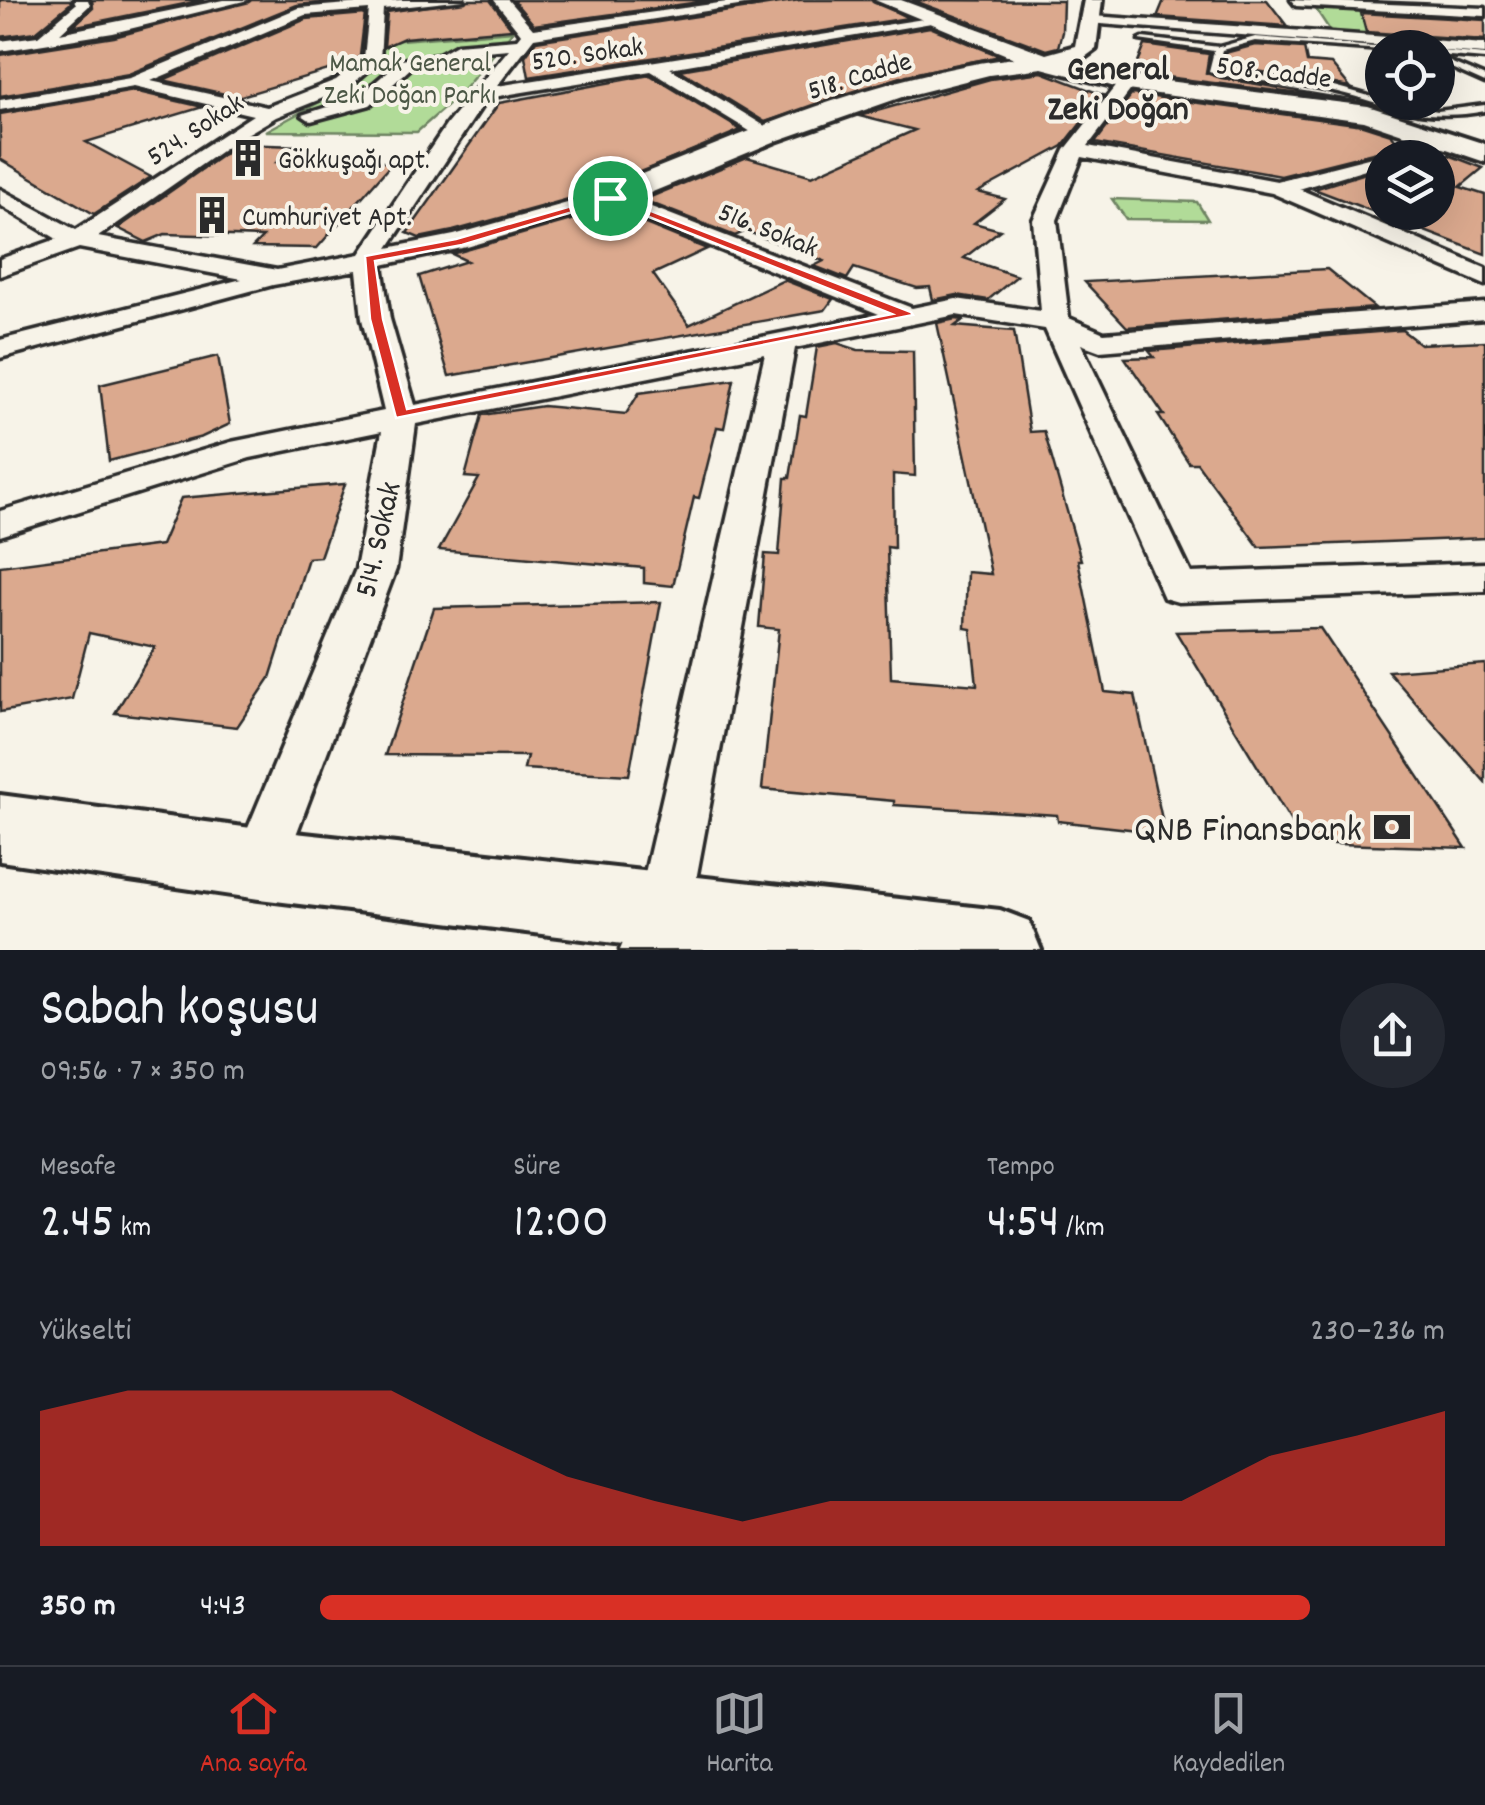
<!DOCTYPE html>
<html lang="tr">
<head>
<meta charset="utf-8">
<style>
  body { margin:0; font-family:Dekko,sans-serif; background:#242831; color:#f1f3f6; height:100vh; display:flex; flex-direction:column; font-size:38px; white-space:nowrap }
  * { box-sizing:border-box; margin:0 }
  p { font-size:32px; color:#9ea1a6 }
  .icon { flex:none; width:55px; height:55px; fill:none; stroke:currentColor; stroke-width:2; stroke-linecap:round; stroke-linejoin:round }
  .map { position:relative; height:950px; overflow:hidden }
  .details { display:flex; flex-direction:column; background:#171b24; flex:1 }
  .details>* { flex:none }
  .controls { position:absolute; left:1365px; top:30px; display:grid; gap:20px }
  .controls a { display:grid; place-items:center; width:90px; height:90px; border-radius:50%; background:#171b24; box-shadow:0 10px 40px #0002; font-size:50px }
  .pin { position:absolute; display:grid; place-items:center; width:85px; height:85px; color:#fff; margin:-42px; border:5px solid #fff; border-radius:50%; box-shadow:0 2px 10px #0007 }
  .round { display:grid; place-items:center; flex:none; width:105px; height:105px; border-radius:52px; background:#242831 }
  .headline { display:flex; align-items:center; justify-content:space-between; height:170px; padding:0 40px }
  h1 { font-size:55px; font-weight:600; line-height:75px }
  .stats { display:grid; grid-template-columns:repeat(3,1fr); gap:15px; height:170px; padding:10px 40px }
  .stats div { display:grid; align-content:center }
  .stats b { font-size:50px; font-weight:600 }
  .stats small { font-size:28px; font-weight:400 }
  .stats p { font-size:28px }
  .chart { height:280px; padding:20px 40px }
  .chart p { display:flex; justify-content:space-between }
  .chart svg { width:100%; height:180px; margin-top:10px; fill:#d93025; opacity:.7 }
  ul { padding:0 40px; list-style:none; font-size:32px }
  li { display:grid; grid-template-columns:160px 120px 1fr; align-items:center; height:75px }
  li i { height:25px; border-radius:12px; background:#d93025 }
  .tab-bar { display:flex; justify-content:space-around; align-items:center; height:140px; border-top:2px solid #363941; background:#171b24; font-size:28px; color:#9ea1a6 }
  .tab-bar a { display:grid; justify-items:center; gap:5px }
  .tab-bar .on { color:#d93025 }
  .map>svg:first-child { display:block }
</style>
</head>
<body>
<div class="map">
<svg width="1485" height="950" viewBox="0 0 1485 950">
  <rect width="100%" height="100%" fill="#f7f3e8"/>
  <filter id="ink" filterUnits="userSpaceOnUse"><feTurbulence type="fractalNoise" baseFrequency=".01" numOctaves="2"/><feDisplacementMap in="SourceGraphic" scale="20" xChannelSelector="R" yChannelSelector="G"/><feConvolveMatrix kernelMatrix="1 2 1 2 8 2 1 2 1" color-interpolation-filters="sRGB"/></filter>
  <g filter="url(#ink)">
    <g fill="#b1db98" stroke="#6e8362" stroke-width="2.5">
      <polygon points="1313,5 1411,11 1442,42 1333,35"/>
      <polygon points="513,31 459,95 417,132 266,131 349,86 388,41"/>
      <polygon points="1112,199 1197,202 1208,220 1126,219"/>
    </g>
    <g fill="#dba98e" stroke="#2b2b2b" stroke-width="2.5">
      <polygon points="0,0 70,0 71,3 36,32 0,37"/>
      <polygon points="92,0 204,0 72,27 93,8"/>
      <polygon points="252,0 352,0 297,5 129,74 0,96 0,55 114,37"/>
      <polygon points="468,0 490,0 512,29 404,38 384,47 387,12"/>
      <polygon points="513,0 714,0 534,25"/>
      <polygon points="800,0 872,0 908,18 529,77 525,56 536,41"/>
      <polygon points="912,0 1063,1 1062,32 1058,47 1046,50"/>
      <polygon points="1164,0 1267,0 1287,26 1157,17"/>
      <polygon points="1361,13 1485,20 1485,40 1366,32"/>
      <polygon points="365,14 360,56 352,63 238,97 163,80 306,19"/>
      <polygon points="930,27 1000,56 907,75 765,122 680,70"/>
      <polygon points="1145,45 1209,54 1206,73 1221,78 1356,101 1134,73"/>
      <polygon points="1255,45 1304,48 1307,62 1331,64 1350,87 1222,65 1225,53"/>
      <polygon points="1042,72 1103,95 1063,146 978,192 1005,199 974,223 1000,230 964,258 1017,276 988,300 957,295 933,300 930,287 917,288 854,268 847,279 814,266 824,261 746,231 735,236 643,200 747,157 812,176 915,130 859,116 990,79"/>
      <polygon points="650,75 741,130 594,192 453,231 419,238 407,233 499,103"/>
      <polygon points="134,91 203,107 86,142 151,177 94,214 0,159 0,114"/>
      <polygon points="1132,94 1363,125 1391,134 1401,146 1281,176 1095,143"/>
      <polygon points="238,144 297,146 277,162 393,162 317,248 253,247 263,237 165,234 146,242 118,228"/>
      <polygon points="1449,155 1483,168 1460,187 1485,195 1485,254 1314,189 1382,168 1382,212 1438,212 1438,159"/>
      <polygon points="609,209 707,249 653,274 689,325 784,280 833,299 825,310 449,376 419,276 467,261 452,254"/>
      <polygon points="1327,269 1375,308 1127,327 1085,282"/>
      <polygon points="956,319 963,320 955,326 1014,331 1030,432 1044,431 1081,560 1078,560 1105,692 1135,695 1165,833 1058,821 1057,815 894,805 894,801 762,789 779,629 759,627 765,554 779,555 785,478 790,478 800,415 806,416 817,347 837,343 858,350 913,351 915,476 893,474 894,548 887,547 891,678 977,685 971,629 965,628 967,572 991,574 937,323"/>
      <polygon points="1402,330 1420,344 1485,341 1485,538 1259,547 1197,463 1189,463 1158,415 1164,415 1125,358 1154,357 1149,351"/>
      <polygon points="218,356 230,424 202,437 109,461 100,385"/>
      <polygon points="734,380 724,428 717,427 699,498 694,497 673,586 644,583 644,568 439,550 479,478 465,477 482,415 543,406 626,414 639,393"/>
      <polygon points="345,484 320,557 308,558 270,678 237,727 115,713 155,647 89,633 72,699 0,712 0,566 161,545 181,498"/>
      <polygon points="661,602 629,775 524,769 527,756 385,755 434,608"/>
      <polygon points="1320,628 1342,661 1466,848 1304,843 1176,632"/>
      <polygon points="1485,664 1485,782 1388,671"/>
    </g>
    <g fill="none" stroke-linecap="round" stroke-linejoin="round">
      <g stroke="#2b2b2b" stroke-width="7">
        <g id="lane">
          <path d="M 1255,37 L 1386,48 L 1382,50 L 1255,41 L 1222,50 L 1217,68 C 1248,78 1280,76 1312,81 C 1336,86 1359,93 1382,100 L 1382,102 L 1438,111 L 1485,105 L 1485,111 C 1411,125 1377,97 1309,86 C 1275,81 1242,82 1209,71 L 1214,51 L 1139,40 L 1143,38 L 1219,47 Z"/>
          <polygon points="1441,51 1485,55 1485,59 1438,55"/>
          <polygon points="1438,57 1485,77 1485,83 1438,62"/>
        </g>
      </g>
      <g stroke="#2b2b2b" stroke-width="7">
        <g id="street">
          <polygon points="74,0 88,0 90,5 60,33 223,0 248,0 113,33 0,51 0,41 38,36 76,4"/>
          <path d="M 400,0 L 464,0 L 383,9 L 380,60 L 348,88 L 276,117 L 237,140 L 98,237 L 277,270 L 360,254 L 447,124 L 509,49 L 461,53 L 449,61 L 412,67 L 370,105 L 311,121 L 302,115 L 358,97 L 401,60 L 439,54 L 457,44 L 517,39 L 521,34 L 494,0 L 508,0 L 533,29 L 741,0 L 777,0 L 534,38 L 497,86 L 936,17 L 943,21 L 670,68 L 773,131 L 776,135 L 766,141 L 651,71 L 487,98 L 388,248 L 454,235 L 610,191 L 912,308 L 956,299 L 1041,311 L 1033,220 L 1065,150 L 1121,79 L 1136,83 L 1088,146 L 1277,181 L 1455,136 L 1455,144 L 1409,158 L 1382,158 L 1382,164 L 1299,189 L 1485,268 L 1485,285 L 1272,193 L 1082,157 L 1057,220 L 1069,318 L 1104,333 L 1485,303 L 1485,319 L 1100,351 L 1081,344 L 1191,573 L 1485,563 L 1485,591 L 1178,602 L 1164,598 L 1045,329 L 956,315 L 795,348 L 690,912 L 676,950 L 620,950 L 636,912 L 765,354 L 416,424 L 396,569 L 285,864 L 278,881 L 259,889 L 240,881 L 233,864 L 356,569 L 382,431 L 250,458 L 0,536 L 0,511 L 231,442 L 384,411 L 362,319 L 357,270 L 273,285 L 0,358 L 0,340 L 242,279 L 79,248 L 0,276 L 0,259 L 57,239 L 0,205 L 0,189 L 76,230 L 253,115 L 134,87 L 0,110 L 0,100 L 130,78 L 298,8 ZM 369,10 L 364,58 L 336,80 L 267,107 L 151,81 L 305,15 ZM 609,205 L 879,314 L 415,405 L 390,319 L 382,265 L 467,247 Z"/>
          <polygon points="1291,0 1485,8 1485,16 1296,6"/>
          <polygon points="1093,16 1485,44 1485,54 1088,23"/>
        </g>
      </g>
      <g stroke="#2b2b2b" stroke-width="8">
        <g id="secondary">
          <path d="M 875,0 L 901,0 L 1046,54 L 1075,46 L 1084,0 L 1102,0 L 1096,49 L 1077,63 L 1127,76 L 1368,106 L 1485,144 L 1485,162 L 1364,121 L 1127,90 L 1042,68 L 989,75 L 902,97 L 776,141 L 621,205 L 599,205 L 594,198 L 599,191 C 732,139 871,75 1014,58 Z"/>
          <polygon points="0,795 259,829 1000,910 1029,921 1041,950 672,950 259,899 0,861"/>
        </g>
      </g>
      <use href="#lane" fill="#f7f3e8" fill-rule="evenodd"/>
      <use href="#street" fill="#f7f3e8" fill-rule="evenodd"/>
      <use href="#secondary" fill="#f7f3e8" fill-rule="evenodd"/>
    </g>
  </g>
  <path fill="#d93025" stroke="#fff" stroke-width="2.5" fill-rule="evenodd" d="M 610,195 L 911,312 L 913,315 L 396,418 L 370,319 L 365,256 L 456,239 ZM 609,201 L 892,314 L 407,409 L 383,319 L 375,261 L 462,245 Z"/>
  <defs>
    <g id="building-bare" transform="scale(3)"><path d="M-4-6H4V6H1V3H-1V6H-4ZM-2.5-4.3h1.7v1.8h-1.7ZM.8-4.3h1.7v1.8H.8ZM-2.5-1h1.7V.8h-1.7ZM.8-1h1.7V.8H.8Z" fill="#2b2b2b" stroke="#f7f3e8" stroke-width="2.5" paint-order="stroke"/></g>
    <g id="bank-bare" transform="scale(3)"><path d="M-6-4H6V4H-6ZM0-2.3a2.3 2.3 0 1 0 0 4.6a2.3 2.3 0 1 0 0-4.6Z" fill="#2b2b2b" stroke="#f7f3e8" stroke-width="2.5" paint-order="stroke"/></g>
  </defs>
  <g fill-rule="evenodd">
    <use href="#building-bare" x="248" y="158"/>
    <use href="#building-bare" x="212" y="215"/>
    <use href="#bank-bare" x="1392" y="827"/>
  </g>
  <g text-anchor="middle" stroke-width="8" stroke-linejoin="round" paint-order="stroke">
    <g font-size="28" fill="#2b2b2b" stroke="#f7f3e8">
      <text transform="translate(587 52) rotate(-8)" y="10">520. Sokak</text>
      <text transform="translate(1274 70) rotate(7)" y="10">508. Cadde</text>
      <text transform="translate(859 74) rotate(-17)" y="10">518. Cadde</text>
      <text transform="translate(194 128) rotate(-33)" y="10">524. Sokak</text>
      <text transform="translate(769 228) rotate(22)" y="10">516. Sokak</text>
    </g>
    <g font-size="28" fill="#4c5746" stroke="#f7f3e8">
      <text x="410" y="71">Mamak General<tspan x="410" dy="32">Zeki Doğan Parkı</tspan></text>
    </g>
    <g font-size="28" fill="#2b2b2b" stroke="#f7f3e8" text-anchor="start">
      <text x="278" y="168">Gökkuşağı apt.</text>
      <text x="242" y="225">Cumhuriyet Apt.</text>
    </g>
    <g font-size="32" fill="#2b2b2b" stroke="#f7f3e8">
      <text transform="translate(376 539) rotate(-77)" y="11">514. Sokak</text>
    </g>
    <g font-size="35" font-weight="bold" fill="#2b2b2b" stroke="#f7f3e8">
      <text x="1118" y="79">General<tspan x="1118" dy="40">Zeki Doğan</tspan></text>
    </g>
    <g font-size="38" fill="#2b2b2b" stroke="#f7f3e8" text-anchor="end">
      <text x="1362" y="840">QNB Finansbank</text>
    </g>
  </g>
</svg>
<div class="controls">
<a><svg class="icon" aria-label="locate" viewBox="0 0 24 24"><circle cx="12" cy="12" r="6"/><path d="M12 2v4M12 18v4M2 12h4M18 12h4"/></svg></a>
<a><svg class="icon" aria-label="layers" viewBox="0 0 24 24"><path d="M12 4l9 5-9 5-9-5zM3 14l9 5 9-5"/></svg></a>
</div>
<div class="pin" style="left:610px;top:198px;background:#1e9e55"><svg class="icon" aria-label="arrive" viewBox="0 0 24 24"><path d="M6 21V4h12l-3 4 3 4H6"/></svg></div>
</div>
<section class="details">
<div class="headline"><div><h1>Sabah koşusu</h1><p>09:56 · 7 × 350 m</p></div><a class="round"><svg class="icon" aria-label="share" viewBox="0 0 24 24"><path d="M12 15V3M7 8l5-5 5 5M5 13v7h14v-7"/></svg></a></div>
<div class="stats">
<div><p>Mesafe</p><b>2.45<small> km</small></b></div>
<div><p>Süre</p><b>12:00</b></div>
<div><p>Tempo</p><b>4:54<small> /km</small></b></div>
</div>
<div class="chart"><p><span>Yükselti</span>230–236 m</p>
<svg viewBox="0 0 160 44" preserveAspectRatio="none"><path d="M0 44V11L10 6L20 6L30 6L40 6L50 17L60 27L70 33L80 38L90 33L100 33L110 33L120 33L130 33L140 22L150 17L160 11V44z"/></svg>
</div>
<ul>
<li><b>350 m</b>4:43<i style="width:88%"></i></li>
</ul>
</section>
<nav class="tab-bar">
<a class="on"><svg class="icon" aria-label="home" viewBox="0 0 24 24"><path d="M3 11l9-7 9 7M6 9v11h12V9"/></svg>Ana sayfa</a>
<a><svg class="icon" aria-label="map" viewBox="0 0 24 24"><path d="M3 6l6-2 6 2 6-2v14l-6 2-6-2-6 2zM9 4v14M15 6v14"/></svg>Harita</a>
<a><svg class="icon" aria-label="saved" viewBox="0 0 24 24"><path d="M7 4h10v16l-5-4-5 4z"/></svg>Kaydedilen</a>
</nav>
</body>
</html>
